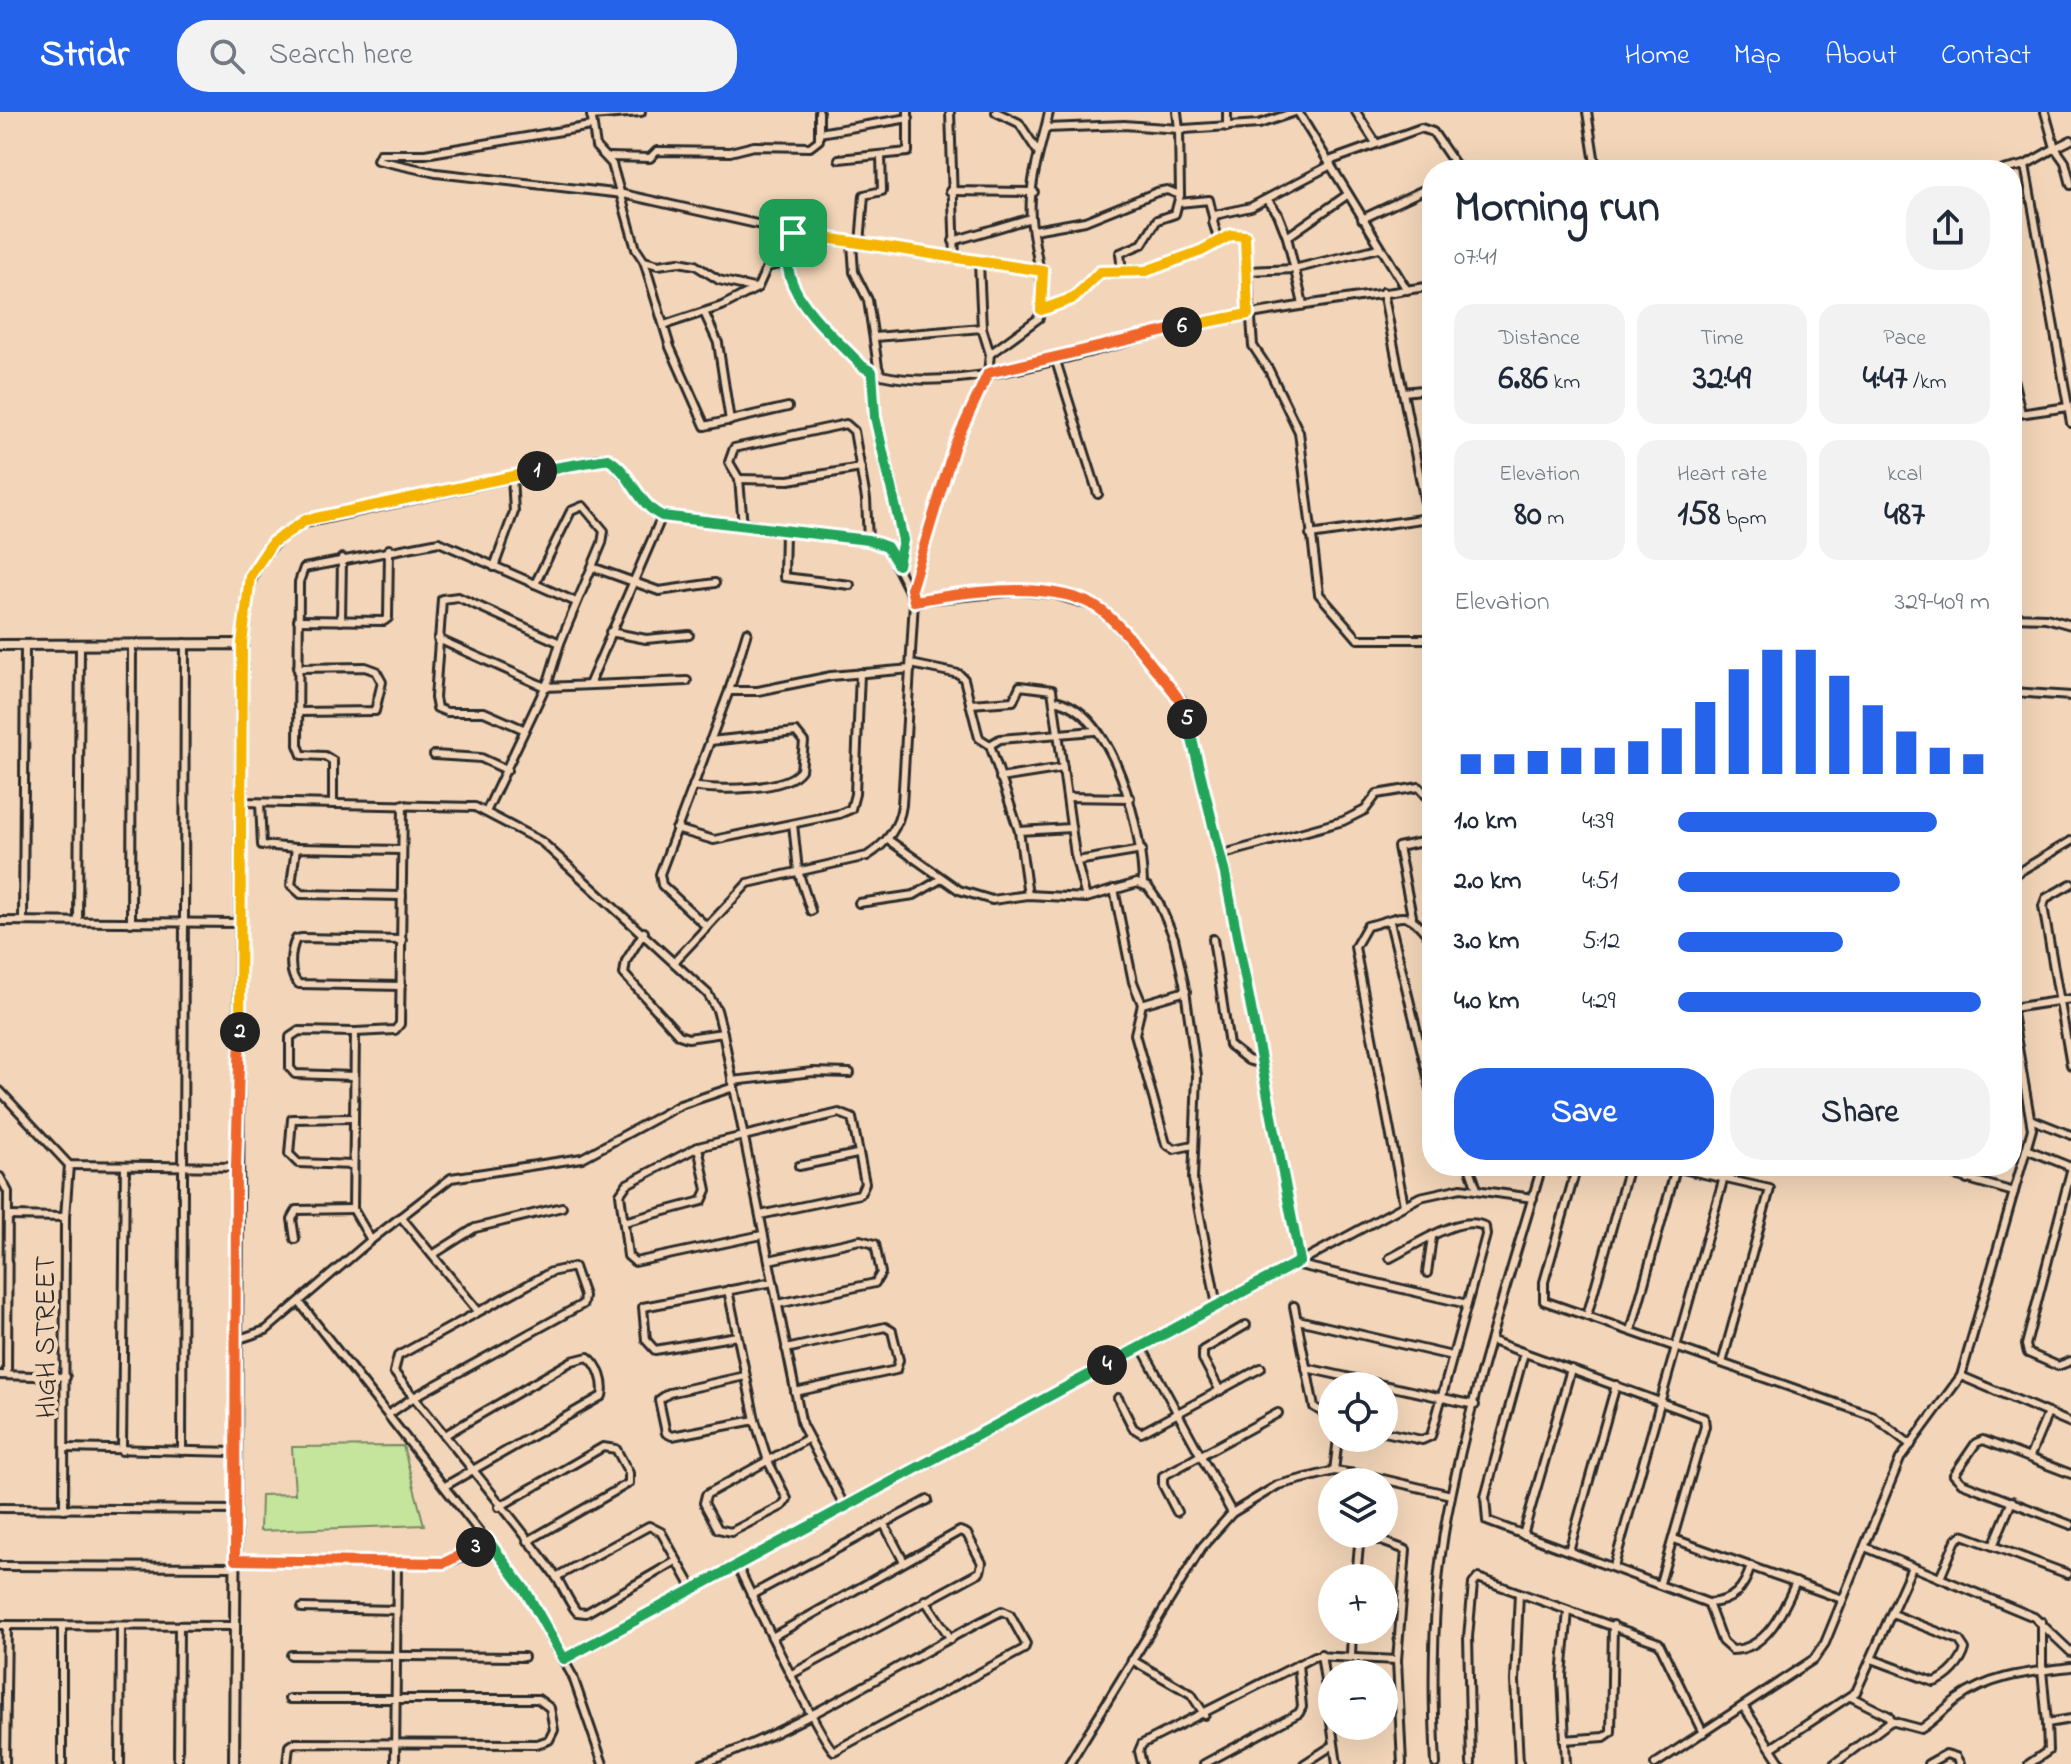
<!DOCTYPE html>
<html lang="en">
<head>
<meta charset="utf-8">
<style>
  body { margin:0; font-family:"Indie Flower",sans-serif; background:#f2f2f3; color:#1f2937; height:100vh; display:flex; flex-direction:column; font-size:30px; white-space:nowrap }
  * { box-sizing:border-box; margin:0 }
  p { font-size:26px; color:#747a83 }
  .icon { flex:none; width:44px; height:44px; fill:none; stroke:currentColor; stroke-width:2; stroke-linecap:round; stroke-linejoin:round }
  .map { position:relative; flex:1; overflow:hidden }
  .sheet { position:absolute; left:1422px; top:48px; width:600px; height:1016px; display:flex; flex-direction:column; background:#fff; border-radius:32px; box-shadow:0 8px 32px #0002 }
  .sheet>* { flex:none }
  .tools { position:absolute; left:1318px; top:1260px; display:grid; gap:16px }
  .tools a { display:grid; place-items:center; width:80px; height:80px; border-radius:50%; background:#fff; box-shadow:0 8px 32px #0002; font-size:40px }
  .pin { position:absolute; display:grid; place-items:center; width:68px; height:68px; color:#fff; margin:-34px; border-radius:16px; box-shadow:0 4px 12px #0006 }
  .km { position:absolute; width:40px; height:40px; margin:-20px; border-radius:50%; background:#222; color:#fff; font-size:22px; line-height:40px; text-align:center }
  .round { display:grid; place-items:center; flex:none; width:84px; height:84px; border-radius:32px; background:#f2f2f3 }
  .overview { display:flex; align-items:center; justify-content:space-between; height:136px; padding:0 32px }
  h1 { font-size:44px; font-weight:700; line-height:60px }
  .figures { display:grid; grid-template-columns:repeat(3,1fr); gap:12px; height:136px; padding:8px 32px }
  .figures div { display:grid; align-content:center; border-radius:20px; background:#f2f2f3; text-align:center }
  .figures b { font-size:34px; font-weight:700 }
  .figures small { font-size:22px; font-weight:400 }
  .figures p { font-size:22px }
  .chart { height:224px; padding:16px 32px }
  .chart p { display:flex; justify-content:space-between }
  .chart svg { width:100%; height:144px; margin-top:8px; stroke:#2563eb; stroke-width:6 }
  .primary-button { display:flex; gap:16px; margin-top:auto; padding:16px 32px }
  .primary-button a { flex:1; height:92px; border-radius:32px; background:#2563eb; color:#fff; font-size:32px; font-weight:700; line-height:92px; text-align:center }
  .primary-button a+a { background:#f2f2f3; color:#1f2937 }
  ul { padding:0 32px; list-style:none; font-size:26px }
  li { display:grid; grid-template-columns:128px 96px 1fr; align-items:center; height:60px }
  li i { height:20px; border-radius:10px; background:#2563eb }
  header { display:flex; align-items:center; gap:48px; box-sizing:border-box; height:112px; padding:0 40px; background:#2563eb; color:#fff }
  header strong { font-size:38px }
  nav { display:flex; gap:44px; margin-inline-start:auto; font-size:28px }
  .search { width:560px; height:72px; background:#f2f2f3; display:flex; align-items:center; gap:20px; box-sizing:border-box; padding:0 28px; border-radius:32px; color:#747a83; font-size:30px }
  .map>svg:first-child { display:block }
</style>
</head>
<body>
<header>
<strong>Stridr</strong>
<div class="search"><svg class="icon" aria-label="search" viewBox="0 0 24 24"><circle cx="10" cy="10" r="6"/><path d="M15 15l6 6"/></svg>Search here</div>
<nav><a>Home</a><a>Map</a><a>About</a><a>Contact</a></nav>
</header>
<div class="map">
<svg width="2071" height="1652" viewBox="0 0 2071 1652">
  <rect width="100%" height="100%" fill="#f3d6b9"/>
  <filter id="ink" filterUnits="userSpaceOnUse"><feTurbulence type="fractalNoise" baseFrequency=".0125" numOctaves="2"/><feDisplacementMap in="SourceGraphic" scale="16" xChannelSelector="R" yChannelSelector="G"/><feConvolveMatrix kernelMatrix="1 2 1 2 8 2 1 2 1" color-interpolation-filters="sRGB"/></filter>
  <g filter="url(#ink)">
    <polygon fill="#c5e49c" stroke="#788864" stroke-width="2" points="403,1334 424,1413 260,1419 261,1383 295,1382 292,1335"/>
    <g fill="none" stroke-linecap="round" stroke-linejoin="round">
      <g stroke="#2b2b2b" stroke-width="12">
        <g id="street">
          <polyline points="591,0 596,35 612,52 636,137 644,149 658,153 679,150 695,153 719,168 753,176 758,175 767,155 785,151"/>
          <polyline points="950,0 955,147"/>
          <polyline points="996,0 1019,11 1038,40"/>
          <polyline points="1177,0 1179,17 1184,17 1259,12 1295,0"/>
          <polyline points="1298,0 1407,178"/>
          <polyline points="1356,0 1376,31"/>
          <polyline points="1587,0 1596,58"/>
          <polyline points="2045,0 2055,36 2025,53 2071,311"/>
          <polyline points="591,4 641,0"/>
          <polyline points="591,14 425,42 380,42 377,48 436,61 623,82 824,127 1043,159"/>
          <polyline points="1227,15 1227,0"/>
          <polyline points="1046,16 1124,13 1179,17 1180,83"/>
          <polyline points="819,21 909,6"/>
          <polyline points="2071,28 2055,36 2065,50 2071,73"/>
          <polyline points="609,45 650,46 657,39 730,40 754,34 810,35 819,28 819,0"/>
          <polyline points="839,47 908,40 908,0"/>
          <polyline points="1329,49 1421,16 1433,20 1459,58"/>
          <polyline points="2003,58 2025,53"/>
          <polyline points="950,79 1034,80"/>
          <polyline points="1267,87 1278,102 1287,125"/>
          <polyline points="1179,91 1209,88 1213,105"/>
          <polyline points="1362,107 1432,74"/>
          <polyline points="1034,118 1085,109 1157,80 1167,78 1180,83 1175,102 1157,108 1142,132 1120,141 1122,160"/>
          <path d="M 793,121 C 768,175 829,218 862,254 L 874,261"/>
          <polyline points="953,129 1031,106"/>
          <polyline points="1219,129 1213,110 1215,103 1251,95 1331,53"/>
          <path d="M 852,131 L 854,160 L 868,188 L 878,255 L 881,263 C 968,283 1099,234 1186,215 C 1267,197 1350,187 1432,174"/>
          <polyline points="860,132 864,83 882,79 881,44"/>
          <polyline points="644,149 670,235 705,314 788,295"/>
          <polyline points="979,151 982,216 990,242"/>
          <polyline points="1248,159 1294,157 1379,136"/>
          <polyline points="1383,180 1432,426"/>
          <polyline points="1303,192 1287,125 1347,83"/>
          <polyline points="1041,198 1074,186 1100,160 1146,159 1201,139 1231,123 1245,124 1253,234 1269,258 1299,320 1319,482 1358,527 1432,527"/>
          <polyline points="704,200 718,231 730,309"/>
          <polyline points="664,213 722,194 757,176"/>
          <polyline points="875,225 982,216"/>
          <polyline points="1055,246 1098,382"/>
          <polyline points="872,260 875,305 903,428 898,453"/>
          <polyline points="2012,262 2021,301"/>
          <polyline points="1403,280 1432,277"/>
          <polyline points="2012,303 2068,295"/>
          <polyline points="739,367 789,368 861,356"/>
          <polyline points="743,414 739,367 729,350 734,336 846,312 854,319 866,387 868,428"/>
          <polyline points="785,419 784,465 850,473"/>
          <polyline points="1310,423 1428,406"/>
          <polyline points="494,455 514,400 512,364"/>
          <polyline points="592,455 659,479 715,471"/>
          <path d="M 911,477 L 955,332 L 988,261 L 990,242 L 1039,206 C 1047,170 1034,141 1031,106 C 1028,70 1042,34 1049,0"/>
          <polyline points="914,489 1016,479 1054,482 1094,494 1113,509 1181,587 1225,762 1300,1149"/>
          <polyline points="2012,505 2046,506 2071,513"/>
          <polyline points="298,508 384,509 388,506 389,437"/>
          <polyline points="341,509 342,446"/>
          <polyline points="610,520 646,527 689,523"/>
          <polyline points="438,527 545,575 687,569"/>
          <path d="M 242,532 C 247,474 248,450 296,413 L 597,347 L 612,349 L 650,397 L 662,404 L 868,428 L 887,435 L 914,489 L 902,693 C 899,716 886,732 867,744 L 748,771 L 675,849"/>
          <polyline points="911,552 959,562 964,567 979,626 990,633"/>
          <polyline points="297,556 365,555 376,559 382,570 375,599 298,600"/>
          <polyline points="589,573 662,404"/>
          <polyline points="729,579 758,579 831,564 911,557"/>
          <polyline points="2012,580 2071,584"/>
          <path d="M 1054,588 C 1115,599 1142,719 1143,772"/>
          <polyline points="970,592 1013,589 1020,574 1052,578 1075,743 1086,786"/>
          <polyline points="523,617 484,600 447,600 437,596 435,586 442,487 458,485 560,531"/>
          <polyline points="434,643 481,646 507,658"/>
          <polyline points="1000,666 1063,656"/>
          <path d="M 693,674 C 716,679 787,679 801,658 L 804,630 L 796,620 L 710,629"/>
          <polyline points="1067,685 1130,686"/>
          <polyline points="240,690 475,695 542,730 708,882 717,898 723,921 802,1313 845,1395"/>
          <polyline points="260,691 262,733 296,736"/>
          <polyline points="333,692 333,649 325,644 302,643 298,633 299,470 304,456 439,430 576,490"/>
          <polyline points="486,700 549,567 560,531 602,431 604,419 583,394 571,399 535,472"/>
          <polyline points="793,712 798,759 811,799"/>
          <polyline points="676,717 714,728 839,702 851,697 855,682 860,561"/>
          <polyline points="1019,719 1071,716"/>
          <polyline points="887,727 959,778 992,788 1028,783 1086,786 1137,771 1148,775 1159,791 1174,826 1184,871 1197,963 1193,1067 1217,1194"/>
          <polyline points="401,738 296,736 291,773 301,782 402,784"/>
          <polyline points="1220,743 1343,709 1365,698 1377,682 1419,675 1432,690"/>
          <polyline points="1077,749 1142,738"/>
          <polyline points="2012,764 2071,729"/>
          <polyline points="2071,772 2046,786 2043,794 2071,953"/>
          <polyline points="1114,777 1133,870 1142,892"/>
          <polyline points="1028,783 1019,719 990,633 1000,627 1094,619"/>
          <polyline points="859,791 914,783 941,767"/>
          <polyline points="1412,804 1398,735 1432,728"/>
          <polyline points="0,809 240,811"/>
          <polyline points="23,809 25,533"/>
          <polyline points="78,809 80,532"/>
          <polyline points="1390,810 1432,981"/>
          <polyline points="131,811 132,533"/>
          <polyline points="707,815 662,773 660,762 729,579 747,520"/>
          <polyline points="644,820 626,849 624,862 679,923 688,926 723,921"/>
          <polyline points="1213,827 1229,933 1248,948 1262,952"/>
          <path d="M 401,874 L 299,872 C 288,864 290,839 296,827 L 302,826 L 402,828"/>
          <polyline points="1186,879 1142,892 1135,922 1166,1032 1174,1037 1193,1033"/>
          <polyline points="2012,896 2071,887"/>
          <polyline points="354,964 295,962 290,956 290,925 299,919 355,920"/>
          <polyline points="732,969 813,960 850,961"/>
          <polyline points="0,979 69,1053 236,1055"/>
          <polyline points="2033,1008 2071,1023"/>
          <polyline points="2026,1037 2071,1055"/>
          <polyline points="353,1053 298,1051 289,1042 292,1007 354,1006"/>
          <polyline points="799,1054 857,1042"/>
          <polyline points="1469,1054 1477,1077"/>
          <polyline points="1577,1054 1544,1170 1544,1189 1873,1304 1911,1333"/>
          <polyline points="1669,1054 1770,1077 1722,1251"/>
          <polyline points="1923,1054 2014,1080"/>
          <polyline points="2071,1059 2026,1233 2028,1241 2058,1254 2071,1249"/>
          <polyline points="0,1065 8,1080 7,1263"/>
          <polyline points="1967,1068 1970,1054"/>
          <path d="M 1404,1093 L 1355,835 L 1367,814 C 1407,804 1406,795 1432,829"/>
          <polyline points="760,1103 860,1082 865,1071 852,1006 839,1001 698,1035 627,1072 620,1082 628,1144 635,1150 762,1123"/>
          <polyline points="8,1104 65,1105"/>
          <polyline points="401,1105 478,1199"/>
          <polyline points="624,1110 702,1089 707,1078 698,1035"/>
          <polyline points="295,1127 292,1107 297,1098 353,1097"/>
          <polyline points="371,1128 353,1097 355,920 395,918 400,912 403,692"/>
          <polyline points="434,1142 475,1116 562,1095"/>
          <polyline points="769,1148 860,1128 875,1132 881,1161 875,1171 778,1192"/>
          <polyline points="1295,1152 1467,1192"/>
          <polyline points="1427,1161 1432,1125"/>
          <polyline points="728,1178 755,1308 768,1349 787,1387 782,1394 731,1420 718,1417 704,1391 706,1383 709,1381 807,1327"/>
          <polyline points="300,1191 525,1478 573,1565 603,1652"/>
          <polyline points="1294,1194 1314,1295 1332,1306"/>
          <polyline points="1587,1204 1629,1054"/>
          <polyline points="1298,1208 1452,1244"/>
          <polyline points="1631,1219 1676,1056"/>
          <polyline points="737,1224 655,1238 646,1228 643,1195 773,1170"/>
          <polyline points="236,1228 266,1218 371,1128 451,1066 582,1046 680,993 734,975"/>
          <polyline points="1492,1229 1704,1306 1705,1314 1660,1471"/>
          <polyline points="1141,1234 1232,1401"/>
          <polyline points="786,1237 885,1215 892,1219 899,1248 896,1258 795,1280"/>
          <path d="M 1524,1241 L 1485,1385 L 1487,1409 L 1708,1491 L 1722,1529 L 1732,1538 C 1767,1538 1784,1497 1796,1470"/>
          <polyline points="1306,1256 1475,1293"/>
          <polyline points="0,1263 66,1265"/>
          <polyline points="745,1264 669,1281 659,1288 666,1321 672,1324 755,1308"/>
          <polyline points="1961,1264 2071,1311"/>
          <polyline points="1220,1279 1203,1247 1203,1238 1246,1213"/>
          <polyline points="1118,1286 1133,1316 1141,1321 1261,1256"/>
          <path d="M 389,1302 L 414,1285 L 583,1192 L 584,1184 L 574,1155 L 551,1160 L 398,1244 L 394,1260 C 447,1328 504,1393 555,1463 C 563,1475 568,1489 577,1500 L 586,1501 L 676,1449"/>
          <path d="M 1384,1320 L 1422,1328 L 1431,1324 L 1486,1123 L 1485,1115 C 1462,1100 1413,1135 1390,1146"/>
          <polyline points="66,1336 235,1340"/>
          <polyline points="122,1339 125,1054"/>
          <polyline points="182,1339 185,531"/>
          <polyline points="2030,1344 2048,1301"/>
          <polyline points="1334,1359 1338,1326"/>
          <polyline points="2071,1362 1983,1328 1976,1331 1954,1363 1962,1371 2071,1413"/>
          <path d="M 445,1374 L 602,1284 C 605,1271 599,1253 588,1245 L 572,1249 L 445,1323"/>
          <polyline points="499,1395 603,1335 616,1337 629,1361 629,1371 528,1429"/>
          <polyline points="0,1396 235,1398"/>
          <polyline points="64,1397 65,1105 69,1053"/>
          <polyline points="1177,1400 1163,1373 1163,1364 1278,1301"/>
          <polyline points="884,1412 904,1450"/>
          <polyline points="1362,1422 1406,1438 1397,1548 1402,1652"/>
          <polyline points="1523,1423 1571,1257"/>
          <polyline points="1674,1427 1842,1487"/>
          <polyline points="1993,1434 2012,1389"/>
          <polyline points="1865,1435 2034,1505 2071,1540"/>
          <polyline points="1569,1439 1616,1273"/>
          <polyline points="235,1448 444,1451 463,1445 487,1427"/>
          <polyline points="0,1454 235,1455"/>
          <polyline points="1614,1454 1724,1065"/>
          <polyline points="556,1465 649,1414 661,1420 693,1477"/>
          <polyline points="1356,1466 1360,1422"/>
          <polyline points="1940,1466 1956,1428 1963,1423 2068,1462"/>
          <polyline points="751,1483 928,1388"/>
          <polyline points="925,1488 951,1527"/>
          <path d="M 1708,1491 C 1733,1490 1744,1477 1751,1454"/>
          <polyline points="302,1496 396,1498"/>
          <polyline points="2042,1510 2042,1558 2047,1611"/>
          <polyline points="0,1513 235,1514"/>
          <polyline points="772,1525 960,1419 967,1422 982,1451 980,1460 792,1562"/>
          <polyline points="1321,1542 1337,1652"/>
          <polyline points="291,1543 524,1545"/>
          <polyline points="1351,1544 1352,1518"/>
          <polyline points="564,1547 1420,1085 1461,1076 1533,1086"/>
          <path d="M 1872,1547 L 1934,1570 C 1948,1566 1962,1550 1965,1537 L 1959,1528 L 1892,1502"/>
          <polyline points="1132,1548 1191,1582 1205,1603"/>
          <polyline points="1743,1594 1781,1652"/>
          <path d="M 1891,1609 L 1921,1617 C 1934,1609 1944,1597 1956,1588 C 1990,1563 2030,1560 2071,1555"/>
          <polyline points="1564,1628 1604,1625 1611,1620 1613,1513"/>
          <polyline points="1771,1636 1856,1580 1912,1455"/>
          <polyline points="5,1652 7,1513"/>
          <polyline points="62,1652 62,1514"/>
          <polyline points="120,1652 121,1514"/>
          <polyline points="178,1652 179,1514"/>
          <polyline points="287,1652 289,1634 294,1631 537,1632 549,1628 554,1618 550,1596 538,1587 289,1587"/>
          <polyline points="395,1652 397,1451"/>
          <path d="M 702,1652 C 809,1613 901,1549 1002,1499 L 1010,1503 L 1026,1532 L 1024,1537 L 834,1639 C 823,1633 749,1478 737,1453"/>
          <polyline points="1069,1652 1202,1435 1232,1401 1278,1373 1334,1359 1370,1364 1451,1383"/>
          <polyline points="1142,1652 1139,1639 1142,1632 1315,1544 1397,1548"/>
          <polyline points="1204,1652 1299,1601 1302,1595 1298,1552"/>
          <polyline points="1304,1652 1332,1634"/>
          <path d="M 1436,1652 C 1431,1564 1432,1471 1451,1384 C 1474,1273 1510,1163 1542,1054"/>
          <polyline points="1471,1652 1468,1525 1473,1472 1478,1466 1659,1531 1703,1621"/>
          <polyline points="1519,1652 1515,1569 1519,1481"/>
          <polyline points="1566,1652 1562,1564 1568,1499"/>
          <polyline points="1655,1652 1814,1547 1825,1531 1900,1347 1961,1264 2032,1017 2012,901"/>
          <polyline points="1834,1652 1891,1609 1889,1604 1851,1585"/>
          <polyline points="1928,1652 1946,1642 1956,1645 1960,1652"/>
          <polyline points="2029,1652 2048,1639 2047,1611 2071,1607"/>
        </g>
      </g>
      <g stroke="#2b2b2b" stroke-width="14">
        <polyline id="secondary" points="0,533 242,532 234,1652"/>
      </g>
      <use href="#street" stroke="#f3d6b9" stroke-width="6"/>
      <use href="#secondary" stroke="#f3d6b9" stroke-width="8"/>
    </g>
  </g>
  <g fill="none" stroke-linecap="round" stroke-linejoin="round" filter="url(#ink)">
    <g stroke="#fff" stroke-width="16">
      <path id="split-1" d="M 537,359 L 608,347 C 631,360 637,392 662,404 L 868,428 L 887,435 L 898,453 L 903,428 L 875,305 L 872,260 L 862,254 C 829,218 768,175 793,121"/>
    </g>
    <g stroke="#fff" stroke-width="16">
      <polyline id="split-2" points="240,920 242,532 250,464 272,431 306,408 537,359"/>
    </g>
    <g stroke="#fff" stroke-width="16">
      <polyline id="split-3" points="240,920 236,1055 235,1448 444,1451 476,1435"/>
    </g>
    <g stroke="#fff" stroke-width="16">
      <polyline id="split-4" points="476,1435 487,1427 525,1478 564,1547 1107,1253"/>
    </g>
    <g stroke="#fff" stroke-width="16">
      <polyline id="split-5" points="1107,1253 1300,1149 1225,762 1187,607"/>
    </g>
    <g stroke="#fff" stroke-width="16">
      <path id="split-6" d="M 1182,215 L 988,261 L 955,332 L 911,477 L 914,489 C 965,480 1056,466 1101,498 C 1119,512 1137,534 1151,552 C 1165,570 1182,585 1187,607"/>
    </g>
    <g stroke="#fff" stroke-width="16">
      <polyline id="split-7" points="793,121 1043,159 1041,198 1074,186 1100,160 1146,159 1201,139 1231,123 1245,124 1248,202 1182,215"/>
    </g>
    <use href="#split-1" stroke="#22a559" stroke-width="10"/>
    <use href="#split-2" stroke="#f5b400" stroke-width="10"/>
    <use href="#split-3" stroke="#f0652b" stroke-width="10"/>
    <use href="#split-4" stroke="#22a559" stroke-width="10"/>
    <use href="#split-5" stroke="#22a559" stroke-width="10"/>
    <use href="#split-6" stroke="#f0652b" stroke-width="10"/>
    <use href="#split-7" stroke="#f5b400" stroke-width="10"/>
  </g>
  <g text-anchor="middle" stroke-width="8" stroke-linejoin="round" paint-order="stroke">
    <g font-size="28" fill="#2b2b2b" stroke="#f3d6b9">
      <text transform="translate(44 1225) rotate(-90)" y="10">HIGH STREET</text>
    </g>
  </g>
</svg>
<div class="tools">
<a><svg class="icon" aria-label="locate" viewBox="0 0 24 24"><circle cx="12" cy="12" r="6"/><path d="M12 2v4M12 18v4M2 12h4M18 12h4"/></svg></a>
<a><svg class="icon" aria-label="layers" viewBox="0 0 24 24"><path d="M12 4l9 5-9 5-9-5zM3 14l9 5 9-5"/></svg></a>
<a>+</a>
<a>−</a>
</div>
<div class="pin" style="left:793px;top:121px;background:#1e9e55"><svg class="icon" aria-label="arrive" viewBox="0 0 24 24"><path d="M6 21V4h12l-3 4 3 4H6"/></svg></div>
<b class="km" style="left:537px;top:359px">1</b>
<b class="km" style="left:240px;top:920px">2</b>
<b class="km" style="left:476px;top:1435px">3</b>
<b class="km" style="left:1107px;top:1253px">4</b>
<b class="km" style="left:1187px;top:607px">5</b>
<b class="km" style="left:1182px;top:215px">6</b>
<section class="sheet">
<div class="overview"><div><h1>Morning run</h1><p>07:41</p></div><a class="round"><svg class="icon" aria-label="share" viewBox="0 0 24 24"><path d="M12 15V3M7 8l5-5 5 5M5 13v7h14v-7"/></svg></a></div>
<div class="figures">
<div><p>Distance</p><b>6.86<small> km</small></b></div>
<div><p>Time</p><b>32:49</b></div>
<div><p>Pace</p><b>4:47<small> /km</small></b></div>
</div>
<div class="figures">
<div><p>Elevation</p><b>80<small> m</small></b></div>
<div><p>Heart rate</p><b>158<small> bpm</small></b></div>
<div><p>kcal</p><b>487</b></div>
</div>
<div class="chart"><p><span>Elevation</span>329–409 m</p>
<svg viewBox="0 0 160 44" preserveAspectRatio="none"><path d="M5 44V38M15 44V38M25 44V37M35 44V36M45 44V36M55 44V34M65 44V30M75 44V22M85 44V12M95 44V6M105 44V6M115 44V14M125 44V23M135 44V31M145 44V36M155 44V38"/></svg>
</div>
<ul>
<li><b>1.0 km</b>4:39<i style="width:83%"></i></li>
<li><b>2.0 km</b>4:51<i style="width:71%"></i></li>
<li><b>3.0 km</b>5:12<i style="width:53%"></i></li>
<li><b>4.0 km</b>4:29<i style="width:97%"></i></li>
</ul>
<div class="primary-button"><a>Save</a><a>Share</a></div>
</section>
</div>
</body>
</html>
